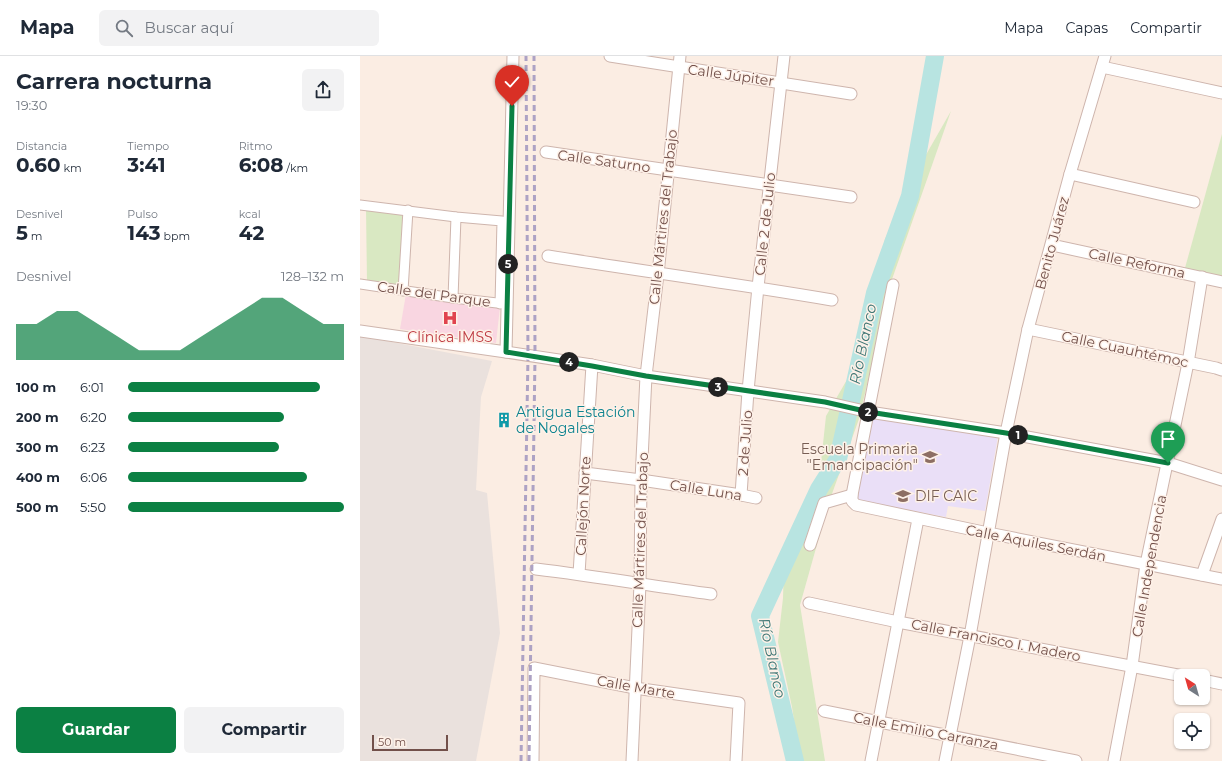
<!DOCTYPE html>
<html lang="es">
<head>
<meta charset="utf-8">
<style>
  body { margin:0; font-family:Montserrat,sans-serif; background:#f2f2f3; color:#1f2937; height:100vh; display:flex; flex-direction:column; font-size:15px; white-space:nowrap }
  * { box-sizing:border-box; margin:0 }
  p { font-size:13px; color:#747a83 }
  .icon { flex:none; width:22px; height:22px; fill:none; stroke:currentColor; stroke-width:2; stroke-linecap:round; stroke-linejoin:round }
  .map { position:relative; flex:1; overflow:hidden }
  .sheet { display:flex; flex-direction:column; background:#fff; width:360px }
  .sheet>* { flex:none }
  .needle { width:26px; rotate:323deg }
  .tools { position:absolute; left:814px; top:613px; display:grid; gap:8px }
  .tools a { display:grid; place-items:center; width:36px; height:36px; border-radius:6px; background:#fff; box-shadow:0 1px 3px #0004; font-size:20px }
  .scale { position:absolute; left:12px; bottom:10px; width:76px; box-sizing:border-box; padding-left:4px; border:2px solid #72504a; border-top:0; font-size:11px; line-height:14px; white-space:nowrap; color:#72504a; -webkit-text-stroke:3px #fef1e8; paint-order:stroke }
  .pin { position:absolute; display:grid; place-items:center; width:34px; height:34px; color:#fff; margin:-41px -17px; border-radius:50% 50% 50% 0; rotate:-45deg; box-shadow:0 0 4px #0007 }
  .pin .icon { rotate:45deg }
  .km { position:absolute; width:20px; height:20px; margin:-10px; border-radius:50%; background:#222; color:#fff; font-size:11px; line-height:20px; text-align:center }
  .round { display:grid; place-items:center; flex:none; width:42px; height:42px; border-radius:6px; background:#f2f2f3 }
  .headline { display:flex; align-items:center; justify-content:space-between; height:68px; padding:0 16px }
  h1 { font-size:22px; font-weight:700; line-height:30px }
  .figures { display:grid; grid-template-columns:repeat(3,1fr); gap:6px; height:68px; padding:4px 16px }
  .figures div { display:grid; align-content:center }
  .figures b { font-size:20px; font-weight:700 }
  .figures small { font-size:11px; font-weight:400 }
  .figures p { font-size:11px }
  .chart { height:112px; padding:8px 16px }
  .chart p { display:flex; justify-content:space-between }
  .chart svg { width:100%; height:72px; margin-top:4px; fill:#0b8043; opacity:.7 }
  .button { display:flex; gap:8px; margin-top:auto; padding:8px 16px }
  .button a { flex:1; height:46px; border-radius:6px; background:#0b8043; color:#fff; font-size:16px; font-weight:700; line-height:46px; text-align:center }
  .button a+a { background:#f2f2f3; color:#1f2937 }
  ul { padding:0 16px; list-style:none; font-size:13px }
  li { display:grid; grid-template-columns:64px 48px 1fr; align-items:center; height:30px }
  li i { height:10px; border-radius:5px; background:#0b8043 }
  header { display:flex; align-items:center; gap:24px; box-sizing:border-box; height:56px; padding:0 20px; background:#fff; border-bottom:1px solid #e0e1e3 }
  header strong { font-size:19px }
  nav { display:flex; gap:22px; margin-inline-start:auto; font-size:14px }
  .search { width:280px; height:36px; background:#f2f2f3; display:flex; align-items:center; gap:10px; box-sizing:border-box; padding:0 14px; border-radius:6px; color:#747a83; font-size:15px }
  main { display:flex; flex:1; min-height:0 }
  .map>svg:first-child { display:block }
</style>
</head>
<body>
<header>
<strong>Mapa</strong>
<div class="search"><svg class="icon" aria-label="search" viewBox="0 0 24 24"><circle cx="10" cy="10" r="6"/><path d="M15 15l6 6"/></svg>Buscar aquí</div>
<nav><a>Mapa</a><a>Capas</a><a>Compartir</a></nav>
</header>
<main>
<section class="sheet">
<div class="headline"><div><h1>Carrera nocturna</h1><p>19:30</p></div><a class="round"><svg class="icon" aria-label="share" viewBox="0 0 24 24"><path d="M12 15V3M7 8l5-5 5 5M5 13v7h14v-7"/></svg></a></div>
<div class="figures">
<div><p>Distancia</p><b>0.60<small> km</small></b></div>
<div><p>Tiempo</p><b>3:41</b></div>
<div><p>Ritmo</p><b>6:08<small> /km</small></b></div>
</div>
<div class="figures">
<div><p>Desnivel</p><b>5<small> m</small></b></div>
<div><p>Pulso</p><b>143<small> bpm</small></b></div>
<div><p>kcal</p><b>42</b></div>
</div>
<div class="chart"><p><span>Desnivel</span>128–132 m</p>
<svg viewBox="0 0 160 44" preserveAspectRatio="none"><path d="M0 44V22L10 22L20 14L30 14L40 22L50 30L60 38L70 38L80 38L90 30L100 22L110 14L120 6L130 6L140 14L150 22L160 22V44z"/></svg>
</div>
<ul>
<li><b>100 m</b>6:01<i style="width:89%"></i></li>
<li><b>200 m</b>6:20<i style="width:72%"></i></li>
<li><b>300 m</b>6:23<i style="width:70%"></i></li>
<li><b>400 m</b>6:06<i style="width:83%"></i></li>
<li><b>500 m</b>5:50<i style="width:100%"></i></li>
</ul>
<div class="button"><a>Guardar</a><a>Compartir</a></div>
</section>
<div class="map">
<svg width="862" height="705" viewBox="0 0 862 705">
  <rect width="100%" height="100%" fill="#fbede3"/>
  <polygon fill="#eae1dd" points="0,280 132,305 121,341 116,434 127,437 140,577 116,705 0,705"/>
  <polygon fill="#eadff7" points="513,362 638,380 625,455 588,450 586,461 496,444"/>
  <polygon fill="#f9d6e1" points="46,238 140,251 136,287 40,273"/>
  <g fill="#d9e8c2">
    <polygon points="591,55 530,229 499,363 469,446 440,549 465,705 440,705 432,651 418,586 423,542 424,507 458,434 466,360 492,315 525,183 559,111"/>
    <polygon points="862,78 862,221 825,212"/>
    <polygon points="6,152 44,156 40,230 7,226"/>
  </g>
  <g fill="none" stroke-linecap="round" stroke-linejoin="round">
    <polyline stroke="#b8e4e1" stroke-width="18" points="435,705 400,560 459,433 478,403 515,237 550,140 575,0"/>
    <g stroke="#ceb5ad" stroke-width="11">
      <g id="pedestrian">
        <polyline points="0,149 96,161 142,165 140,248"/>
        <polyline points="0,228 93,242 146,248"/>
        <polyline points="43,235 48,154"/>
        <polyline points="93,242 96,161"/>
      </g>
    </g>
    <g stroke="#ceb5ad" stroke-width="13">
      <g id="minor">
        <polyline points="250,0 491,38"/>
        <polyline points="742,11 862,37"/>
        <polyline points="186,96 491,141"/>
        <polyline points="710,118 834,146"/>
        <polyline points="692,189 862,226"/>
        <path d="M 188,200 C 282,215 378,228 472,244"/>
        <polyline points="533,229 492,439 492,445 496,449 628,477 862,523"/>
        <polyline points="668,273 856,312 862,314"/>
        <polyline points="0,275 146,296 232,309 286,320 465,346 509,356 646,377 808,407 862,424"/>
        <polyline points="146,296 153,0"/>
        <polyline points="225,417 281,424 381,439 396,442"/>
        <polyline points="381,439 388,335 398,231 424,0"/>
        <polyline points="450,489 464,447 492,439"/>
        <path d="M 176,513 C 235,520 293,530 351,538"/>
        <polyline points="219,518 232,309"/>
        <polyline points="842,519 862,463"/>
        <polyline points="449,547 538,566 823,620"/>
        <polyline points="843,624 862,628"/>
        <polyline points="464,655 716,705"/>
        <polyline points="173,705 174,612 275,632 379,647 376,705"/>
        <polyline points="272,705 280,528 281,424 286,320 298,218 320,0"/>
        <polyline points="511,705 558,463"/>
        <polyline points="585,705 610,580 646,377 668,273 710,118 745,0"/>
        <polyline points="754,705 772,610 786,508 828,307 842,221"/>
      </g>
    </g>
    <use href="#pedestrian" stroke="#fff" stroke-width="9"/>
    <use href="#minor" stroke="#fff" stroke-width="11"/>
    <g stroke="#ada2c4" stroke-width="3" stroke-dasharray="6 4" stroke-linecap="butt">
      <polyline points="161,705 168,300 166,0"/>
      <polyline points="169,705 175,301 174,0"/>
    </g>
  </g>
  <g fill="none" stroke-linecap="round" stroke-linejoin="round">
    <g stroke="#fff" stroke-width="8">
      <polyline id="route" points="152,50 146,296 232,310 286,320 465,346 509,356 646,377 808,407"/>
    </g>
    <use href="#route" stroke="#0b8043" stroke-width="5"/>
  </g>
  <defs>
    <g id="hospital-bare" transform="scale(1.2)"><path d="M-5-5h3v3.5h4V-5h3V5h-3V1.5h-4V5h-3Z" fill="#e0444e" stroke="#fef1e8" stroke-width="2.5" paint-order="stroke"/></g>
    <g id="building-bare" transform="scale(1.2)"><path d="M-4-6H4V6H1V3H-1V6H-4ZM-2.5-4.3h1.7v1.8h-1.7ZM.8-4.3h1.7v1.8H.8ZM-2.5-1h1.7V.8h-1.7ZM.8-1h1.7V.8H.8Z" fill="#0f9aa8" stroke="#fef1e8" stroke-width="2.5" paint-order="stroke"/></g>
    <g id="school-bare" transform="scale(1.2)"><path d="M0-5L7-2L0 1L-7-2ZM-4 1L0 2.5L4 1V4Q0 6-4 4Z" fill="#8d6e63" stroke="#fef1e8" stroke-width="2.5" paint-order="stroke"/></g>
  </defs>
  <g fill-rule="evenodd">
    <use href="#hospital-bare" x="90" y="262"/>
    <use href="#building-bare" x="144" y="364"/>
    <use href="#school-bare" x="570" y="401"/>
    <use href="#school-bare" x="543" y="440"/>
  </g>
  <g text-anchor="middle" stroke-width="3" stroke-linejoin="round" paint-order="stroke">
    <g font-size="14" fill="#72504a" stroke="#fef1e8">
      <text transform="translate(371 19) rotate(8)" y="5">Calle Júpiter</text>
      <text transform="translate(244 105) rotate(8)" y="5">Calle Saturno</text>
      <text transform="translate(303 161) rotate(-84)" y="5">Calle Mártires del Trabajo</text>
      <text transform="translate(405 168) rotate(-84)" y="5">Calle 2 de Julio</text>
      <text transform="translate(692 187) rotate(-75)" y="5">Benito Juárez</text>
      <text transform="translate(777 207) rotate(12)" y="5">Calle Reforma</text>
      <text transform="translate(74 238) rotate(8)" y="5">Calle del Parque</text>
      <text transform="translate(765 293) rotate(12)" y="5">Calle Cuauhtémoc</text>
      <text transform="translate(385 387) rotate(-86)" y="5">2 de Julio</text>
      <text transform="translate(346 434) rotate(9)" y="5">Calle Luna</text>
      <text transform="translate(223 450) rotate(-87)" y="5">Callejón Norte</text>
      <text transform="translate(280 484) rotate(-88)" y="5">Calle Mártires del Trabajo</text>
      <text transform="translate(676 487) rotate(11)" y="5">Calle Aquiles Serdán</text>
      <text transform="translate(789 510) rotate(-80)" y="5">Calle Independencia</text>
      <text transform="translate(636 584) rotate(11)" y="5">Calle Francisco I. Madero</text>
      <text transform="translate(276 631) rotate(10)" y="5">Calle Marte</text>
      <text transform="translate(566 675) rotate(11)" y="5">Calle Emilio Carranza</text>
    </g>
    <g font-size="14" fill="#be3a42" stroke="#fef1e8">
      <text x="90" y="286">Clínica IMSS</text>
    </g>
    <g font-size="14" fill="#0d838f" stroke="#fef1e8" text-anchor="start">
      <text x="156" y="361">Antigua Estación<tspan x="156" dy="16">de Nogales</tspan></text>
    </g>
    <g font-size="14" fill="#785e54" stroke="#fef1e8" text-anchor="end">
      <text x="558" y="398">Escuela Primaria<tspan x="558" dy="16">"Emancipación"</tspan></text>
      <text x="555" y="445" text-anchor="start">DIF CAIC</text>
    </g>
    <g font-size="15" font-style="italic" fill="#3f7775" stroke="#fef1e8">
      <text transform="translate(503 288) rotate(-78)" y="5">Río Blanco</text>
      <text transform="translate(412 602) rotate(78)" y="5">Río Blanco</text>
    </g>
  </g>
</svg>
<div class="tools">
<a><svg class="needle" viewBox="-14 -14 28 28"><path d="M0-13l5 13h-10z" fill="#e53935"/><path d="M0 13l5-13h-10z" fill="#747a83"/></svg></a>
<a><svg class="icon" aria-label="locate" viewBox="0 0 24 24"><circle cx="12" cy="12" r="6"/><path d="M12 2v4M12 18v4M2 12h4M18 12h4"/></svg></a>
</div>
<div class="scale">50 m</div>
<div class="pin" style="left:808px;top:407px;background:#1e9e55"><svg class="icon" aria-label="arrive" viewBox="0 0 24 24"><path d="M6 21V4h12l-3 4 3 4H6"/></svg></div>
<div class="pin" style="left:152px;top:50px;background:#d93025"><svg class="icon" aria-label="check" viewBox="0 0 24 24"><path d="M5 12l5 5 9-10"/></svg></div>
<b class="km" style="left:658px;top:379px">1</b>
<b class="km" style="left:508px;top:356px">2</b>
<b class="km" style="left:358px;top:331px">3</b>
<b class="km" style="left:209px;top:306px">4</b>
<b class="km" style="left:148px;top:208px">5</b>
</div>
</main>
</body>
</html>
